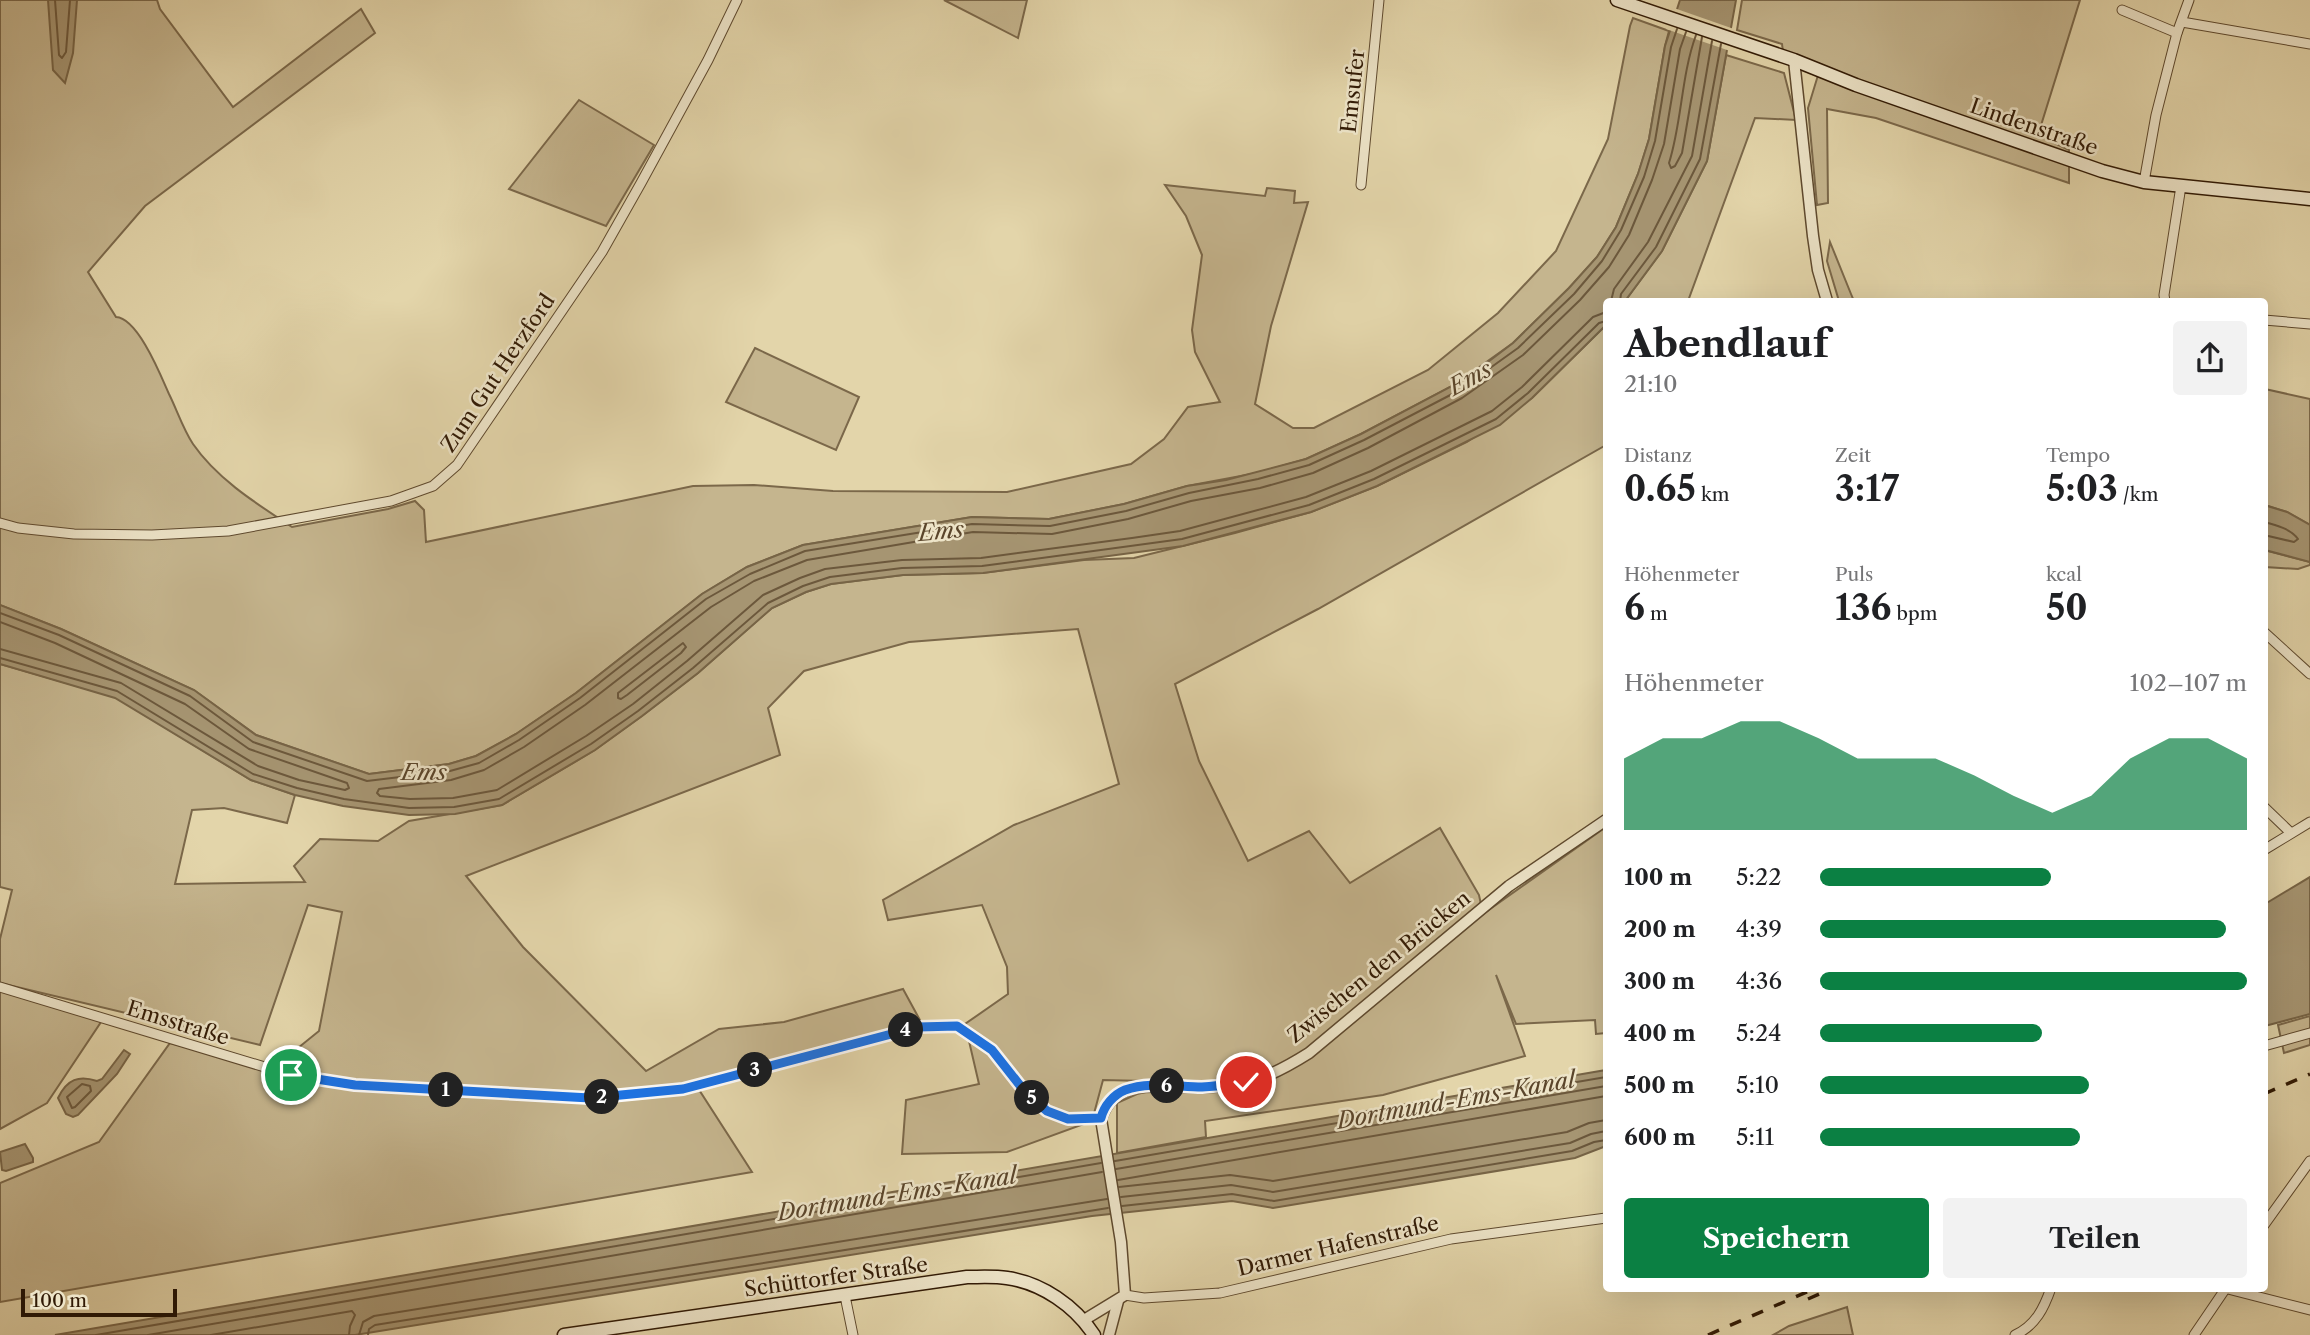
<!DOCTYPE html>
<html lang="de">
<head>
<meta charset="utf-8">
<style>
  body { margin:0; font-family:"Libre Caslon Text",serif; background:#f2f2f2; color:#202124; height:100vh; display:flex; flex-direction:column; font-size:26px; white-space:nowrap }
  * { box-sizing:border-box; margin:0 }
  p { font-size:23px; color:#757577 }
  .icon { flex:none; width:38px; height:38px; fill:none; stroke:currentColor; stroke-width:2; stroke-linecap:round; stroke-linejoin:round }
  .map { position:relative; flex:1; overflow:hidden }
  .side { position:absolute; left:1603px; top:298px; width:665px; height:994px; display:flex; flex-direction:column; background:#fff; border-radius:7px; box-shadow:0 7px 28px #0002 }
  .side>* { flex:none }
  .scale { position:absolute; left:21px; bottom:18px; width:156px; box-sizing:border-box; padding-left:7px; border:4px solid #311a05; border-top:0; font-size:19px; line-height:24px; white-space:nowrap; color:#311a05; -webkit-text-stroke:5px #ede4c8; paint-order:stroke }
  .pin { position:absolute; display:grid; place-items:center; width:60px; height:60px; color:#fff; margin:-30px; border:4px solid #fff; border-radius:50%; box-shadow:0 2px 7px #0007 }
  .km { position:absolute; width:35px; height:35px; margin:-18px; border-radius:50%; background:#222; color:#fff; font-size:19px; line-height:35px; text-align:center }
  .round { display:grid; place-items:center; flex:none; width:74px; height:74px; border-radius:7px; background:#f2f2f2 }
  .head { display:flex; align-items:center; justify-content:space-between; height:119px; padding:0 21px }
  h1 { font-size:38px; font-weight:700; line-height:52px }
  .stats { display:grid; grid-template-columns:repeat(3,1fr); gap:10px; height:119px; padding:7px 21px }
  .stats div { display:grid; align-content:center }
  .stats b { font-size:35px; font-weight:700 }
  .stats small { font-size:19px; font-weight:400 }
  .stats p { font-size:19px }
  .chart { height:196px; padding:14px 21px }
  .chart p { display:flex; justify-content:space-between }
  .chart svg { width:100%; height:126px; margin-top:7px; fill:#0b8043; opacity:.7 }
  .action { display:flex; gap:14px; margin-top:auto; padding:14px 21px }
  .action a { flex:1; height:80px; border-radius:7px; background:#0b8043; color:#fff; font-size:28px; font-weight:700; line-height:80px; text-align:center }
  .action a+a { background:#f2f2f2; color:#202124 }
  ul { padding:0 21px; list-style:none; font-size:23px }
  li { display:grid; grid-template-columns:112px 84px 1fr; align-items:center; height:52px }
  li i { height:18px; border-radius:9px; background:#0b8043 }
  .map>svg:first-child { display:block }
</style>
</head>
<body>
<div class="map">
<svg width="2310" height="1335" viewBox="0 0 2310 1335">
  <rect width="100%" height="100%" fill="#e3d5aa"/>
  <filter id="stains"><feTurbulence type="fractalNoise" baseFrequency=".00286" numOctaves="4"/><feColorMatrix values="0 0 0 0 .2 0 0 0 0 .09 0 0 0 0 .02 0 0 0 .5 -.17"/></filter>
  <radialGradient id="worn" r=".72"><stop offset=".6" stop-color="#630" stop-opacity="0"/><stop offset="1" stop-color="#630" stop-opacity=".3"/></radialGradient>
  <g fill="#c5b58e" stroke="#7b684a" stroke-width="2">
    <path d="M 0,0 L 157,0 L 160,9 L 233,107 L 361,9 L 375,33 L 145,206 L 88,272 L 116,317 C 138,318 161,376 169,394 C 177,410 183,429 193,444 C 217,479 257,504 292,527 L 388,509 L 415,501 L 424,510 L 426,542 L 693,486 L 754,485 L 833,491 L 1007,492 L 1131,464 L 1164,439 L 1188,407 L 1220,402 L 1195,352 L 1192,330 L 1202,255 L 1186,216 L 1165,185 L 1265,196 L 1267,188 L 1295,191 L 1294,203 L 1308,202 L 1271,326 L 1255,404 L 1293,428 L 1314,428 L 1428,370 L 1498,313 L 1556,251 L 1608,139 L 1630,26 L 1633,18 L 1669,31 L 1665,46 L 1649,139 L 1638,174 L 1616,227 L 1597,257 L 1569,288 L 1513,343 L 1454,385 L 1361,434 L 1306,459 L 1257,473 L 1187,486 L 1124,504 L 1049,519 L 972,517 L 803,545 L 747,567 L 702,594 L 576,693 L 516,734 L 476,756 L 449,764 L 369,774 L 256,735 L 194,690 L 61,629 L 0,605 Z"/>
    <polygon points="944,0 1027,0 1018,38"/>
    <polygon points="1742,0 2080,0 2038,135 2069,150 2069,183 1876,118 1827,109 1828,203 1817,205 1808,108 1819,72 1784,60 1782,44 1737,30"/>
    <polygon points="1726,55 1784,73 1796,120 1755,118 1688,301 1625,301 1662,251 1707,161"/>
    <polygon points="579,100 654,145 606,226 509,189"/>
    <polygon points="1830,242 1851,294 1854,301 1839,301 1827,261"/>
    <polygon points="1606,325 1606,445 1318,609 1175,684 1199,761 1248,861 1309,831 1350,883 1440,828 1479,895 1483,914 1606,827 1606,1033 1596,1034 1595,1020 1516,1024 1496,975 1525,1056 1383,1095 1205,1121 1206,1137 1117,1153 1117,1103 1137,1094 1190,1082 1103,1080 1092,1121 1007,1152 902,1154 906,1100 979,1084 965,1024 1008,994 1007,967 982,905 888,920 883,900 1014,825 1119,784 1078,629 909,642 804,671 768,708 780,755 466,876 523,947 646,1071 719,1029 784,1022 903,989 921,1022 696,1085 752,1172 0,1302 0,1183 99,1142 170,1043 272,1069 319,1031 342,912 308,905 260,1045 0,983 0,939 12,890 0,887 0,664 115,697 251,780 295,795 287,823 224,808 192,810 175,884 305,882 294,866 320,839 378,841 409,821 502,805 595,750 642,716 698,673 772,608 806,592 831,584 903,575 982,573 1084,560 1134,558 1235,533 1311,512 1377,486 1467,442 1532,398"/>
    <polygon points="755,348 859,397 836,450 726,402"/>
    <polygon points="2265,389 2310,399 2310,525 2287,512 2265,505"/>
    <polygon points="2264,550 2310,562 2310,565 2298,569 2265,567"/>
    <polygon points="0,990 103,1019 47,1103 0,1129"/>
    <polygon points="2310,1016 2310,1045 2284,1053 2278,1025"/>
    <polygon points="1847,1307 1853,1335 1773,1335 1789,1326"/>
  </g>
  <g fill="#a69572" stroke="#776446" stroke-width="2">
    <polygon points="48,0 77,0 73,53 65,83 53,70"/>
    <polygon points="1680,0 1736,0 1707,161 1662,251 1625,301 1606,301 1606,325 1532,398 1500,425 1377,486 1311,512 1183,546 983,573 903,575 831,584 806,592 772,608 698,673 642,716 595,750 502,805 455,814 409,815 343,806 295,795 251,780 115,698 0,664 0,605 61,629 194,690 256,735 369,774 449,764 476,756 516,734 576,693 702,594 747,567 803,545 972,517 1049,519 1124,504 1187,486 1226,480 1306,459 1361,434 1454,385 1484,365 1513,343 1569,288 1597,257 1616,227 1638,174 1649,139 1665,46"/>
    <polygon points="2264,505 2287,512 2310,525 2310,562 2265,550"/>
    <polygon points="2310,877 2310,1014 2265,1026 2265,904"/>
    <path d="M 124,1050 L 130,1054 L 117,1074 L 78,1115 L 73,1117 L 66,1114 L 58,1098 C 67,1079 79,1075 97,1081 L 102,1079 Z"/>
    <polygon points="1606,1070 1606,1146 1575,1158 1273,1208 1232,1201 1092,1216 355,1335 55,1335"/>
    <polygon points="25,1144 33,1158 33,1162 6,1171 2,1170 0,1152"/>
  </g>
  <polygon fill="#e3d5aa" points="1674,8 1734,29 1730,51 1666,29"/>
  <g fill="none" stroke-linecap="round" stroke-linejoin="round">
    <g stroke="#6c583c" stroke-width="2">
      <polyline points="55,0 59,55 62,58 66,52 70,0"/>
      <path d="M 1696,35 C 1681,76 1682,122 1669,163 L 1671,168 L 1675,166 L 1682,153 L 1702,37"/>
      <polyline points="1611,301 1614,289 1648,242 1692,156 1712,41"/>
      <polyline points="1620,301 1621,294 1656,247 1700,159 1721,44"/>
      <polyline points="1606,312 1593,317 1522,387 1492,411 1371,471 1306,497 1180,531 1132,538 981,558 902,560 825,569 800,578 763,595 687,661 633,704 586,736 497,790 453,798 410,799 380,796 377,793 379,789 451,780 484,770 524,747 585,705 711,607 754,581 807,560 973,532 1052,534 1128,519 1191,501 1260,488 1313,473 1368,448 1462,398 1523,355 1580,300 1609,267 1629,235 1652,180 1664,144 1680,49 1686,32"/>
      <path d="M 2264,522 C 2276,525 2291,529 2298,539 L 2294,542 L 2264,535"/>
      <polyline points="0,613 59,635 190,696 253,742 367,781 450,771 479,763 519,740 580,698 706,599 750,574 805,551 972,524 1050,526 1126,511 1189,493 1258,479 1309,465 1364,440 1458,391 1518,348 1574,294 1602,261 1621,230 1644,177 1655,141 1671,47 1677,29"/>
      <polyline points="0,622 55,643 185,704 249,749 347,783 349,788 345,790 299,780 258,766 121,683 0,649"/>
      <polygon points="683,643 686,647 681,653 627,695 621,699 618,698 618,693"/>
      <polyline points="0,658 117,691 253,774 297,788 344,799 409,808 454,807 499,799 591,744 638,711 693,668 768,603 803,586 830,577 902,568 982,566 1182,539 1309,505 1374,479 1496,419 1528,393 1599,323 1606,321"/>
      <polygon points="82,1084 90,1086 91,1091 75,1107 72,1108 67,1097"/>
      <polyline points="1115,1161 1606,1077"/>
      <polyline points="1116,1169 1606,1086"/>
      <polyline points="1118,1180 1606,1096"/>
      <polyline points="1119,1187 1230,1175 1273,1181 1567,1132 1589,1123 1606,1120"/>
      <polyline points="1121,1197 1231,1185 1273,1192 1570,1143 1591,1134 1606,1131"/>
      <polyline points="1122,1206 1232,1194 1274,1201 1572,1151 1594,1142 1606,1140"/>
      <polyline points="96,1335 1101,1163"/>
      <polyline points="148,1335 1102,1172"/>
      <polyline points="211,1335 352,1311 355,1315 350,1326 349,1335"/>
      <polyline points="359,1335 363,1322 374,1316 1107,1199"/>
      <polyline points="368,1335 369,1329 375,1325 1108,1208"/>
    </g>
    <g stroke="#5e492e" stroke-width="11">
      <g id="minor">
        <polyline points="2122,10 2177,33"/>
        <polyline points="2182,22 2310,44"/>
        <polyline points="2144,182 2156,115 2177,33 2189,0"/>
        <polyline points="1361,185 1379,0"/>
        <polyline points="2165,301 2164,295 2181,186"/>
        <polyline points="2264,320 2310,324"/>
        <polyline points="0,523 18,528 74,534 152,535 228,531 391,501 433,486 457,465 602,252 641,183 708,60 737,0"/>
        <polyline points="2264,632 2310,674"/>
        <polyline points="2264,807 2291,833"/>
        <polyline points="2264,850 2310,822"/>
        <polyline points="0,987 291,1075 355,1085 590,1098 683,1089 918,1027 957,1026 992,1050 1026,1093 1047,1111 1068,1119 1101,1119"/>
        <polyline points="2264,1046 2310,1033"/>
        <polyline points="2264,1225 2310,1161"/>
        <polyline points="2224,1288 2310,1310"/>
        <polyline points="1125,1295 1144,1298 1220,1293 1451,1239 1606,1218"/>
        <polyline points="845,1296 853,1335"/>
        <path d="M 2015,1335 C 2036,1325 2044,1308 2051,1288"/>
        <polyline points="2194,1335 2226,1288"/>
      </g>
    </g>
    <g stroke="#5e492e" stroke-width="13">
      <g id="tertiary">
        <polyline points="1794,60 1813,236 1818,270 1827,301"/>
        <path d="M 1084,1320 L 1125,1295 L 1121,1242 L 1101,1119 C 1107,1100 1119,1091 1138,1087 C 1174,1085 1213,1091 1249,1082 C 1271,1076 1290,1065 1309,1053 L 1509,886 L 1606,820"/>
        <polyline points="1109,1335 1118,1301"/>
      </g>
    </g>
    <g stroke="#311a05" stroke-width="15">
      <g id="secondary">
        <polyline points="1617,0 1794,60 1856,85 2102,171 2144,182 2310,199"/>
        <path d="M 564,1335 L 967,1277 C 980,1277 994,1276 1007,1278 C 1042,1283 1075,1306 1094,1335"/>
      </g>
    </g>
    <use href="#minor" stroke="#ede4c8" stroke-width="9"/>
    <use href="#tertiary" stroke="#ede4c8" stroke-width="10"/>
    <use href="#secondary" stroke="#ede4c8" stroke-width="12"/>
    <g stroke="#311a05" stroke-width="3.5" stroke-dasharray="12 12" stroke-linecap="butt">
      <polyline points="2264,1094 2310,1074"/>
      <polyline points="1808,1299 1833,1288"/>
      <polyline points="1708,1335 1816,1288"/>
    </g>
  </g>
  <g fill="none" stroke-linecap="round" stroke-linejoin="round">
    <g stroke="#fff" stroke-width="14">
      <path id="route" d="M 291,1075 L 355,1085 L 590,1098 L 683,1089 L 918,1027 L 957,1026 L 992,1050 L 1026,1093 L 1047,1111 L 1068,1119 L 1101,1118 C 1104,1106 1113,1095 1125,1090 C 1148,1081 1178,1087 1202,1087 C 1217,1086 1232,1085 1246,1082"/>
    </g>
    <use href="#route" stroke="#1a73e8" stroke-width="9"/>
  </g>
  <g text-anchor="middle" stroke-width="5" stroke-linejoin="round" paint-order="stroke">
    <g font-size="21" fill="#311a05" stroke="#ede4c8">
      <text transform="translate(1353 91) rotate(-84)" y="7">Emsufer</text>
      <text transform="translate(2034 127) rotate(19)" y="7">Lindenstraße</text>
      <text transform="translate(498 373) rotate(-56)" y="7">Zum Gut Herzford</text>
      <text transform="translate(1379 967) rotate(-39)" y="7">Zwischen den Brücken</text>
      <text transform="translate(178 1023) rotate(17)" y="7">Emsstraße</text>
      <text transform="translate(1338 1246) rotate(-13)" y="7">Darmer Hafenstraße</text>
      <text transform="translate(836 1277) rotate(-8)" y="7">Schüttorfer Straße</text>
    </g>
    <g font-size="23" font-style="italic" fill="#5a452b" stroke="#ede4c8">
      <text transform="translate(1470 378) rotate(-29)" y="8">Ems</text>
      <text transform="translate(941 531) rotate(-5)" y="8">Ems</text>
      <text x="424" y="780">Ems</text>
      <text transform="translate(1456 1100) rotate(-10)" y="8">Dortmund-Ems-Kanal</text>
      <text transform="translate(897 1194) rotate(-9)" y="8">Dortmund-Ems-Kanal</text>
    </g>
  </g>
  <rect width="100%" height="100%" filter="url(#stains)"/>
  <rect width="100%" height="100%" fill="url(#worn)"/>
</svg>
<div class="scale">100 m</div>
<div class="pin" style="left:291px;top:1075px;background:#1e9e55"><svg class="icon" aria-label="arrive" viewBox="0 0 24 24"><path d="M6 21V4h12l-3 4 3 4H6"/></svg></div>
<div class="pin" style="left:1246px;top:1082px;background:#d93025"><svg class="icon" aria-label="check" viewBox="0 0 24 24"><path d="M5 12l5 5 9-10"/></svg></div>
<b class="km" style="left:446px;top:1090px">1</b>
<b class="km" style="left:602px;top:1097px">2</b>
<b class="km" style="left:755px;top:1070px">3</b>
<b class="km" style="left:906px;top:1030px">4</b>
<b class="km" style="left:1032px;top:1098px">5</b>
<b class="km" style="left:1167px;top:1086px">6</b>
<section class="side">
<div class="head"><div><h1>Abendlauf</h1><p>21:10</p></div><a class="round"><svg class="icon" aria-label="share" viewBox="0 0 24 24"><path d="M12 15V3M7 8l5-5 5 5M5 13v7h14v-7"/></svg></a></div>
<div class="stats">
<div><p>Distanz</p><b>0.65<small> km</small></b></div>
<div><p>Zeit</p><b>3:17</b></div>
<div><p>Tempo</p><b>5:03<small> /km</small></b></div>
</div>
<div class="stats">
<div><p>Höhenmeter</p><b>6<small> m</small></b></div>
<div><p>Puls</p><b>136<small> bpm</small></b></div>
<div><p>kcal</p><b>50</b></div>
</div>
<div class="chart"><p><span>Höhenmeter</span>102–107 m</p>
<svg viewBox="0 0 160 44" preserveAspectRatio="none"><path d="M0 44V19L10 12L20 12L30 6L40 6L50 12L60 19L70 19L80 19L90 25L100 32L110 38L120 32L130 19L140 12L150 12L160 19V44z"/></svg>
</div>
<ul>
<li><b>100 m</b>5:22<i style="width:54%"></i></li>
<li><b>200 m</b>4:39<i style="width:95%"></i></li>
<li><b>300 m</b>4:36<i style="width:100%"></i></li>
<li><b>400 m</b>5:24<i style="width:52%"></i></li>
<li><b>500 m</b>5:10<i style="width:63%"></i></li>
<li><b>600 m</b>5:11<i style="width:61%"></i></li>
</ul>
<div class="action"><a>Speichern</a><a>Teilen</a></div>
</section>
</div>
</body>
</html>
